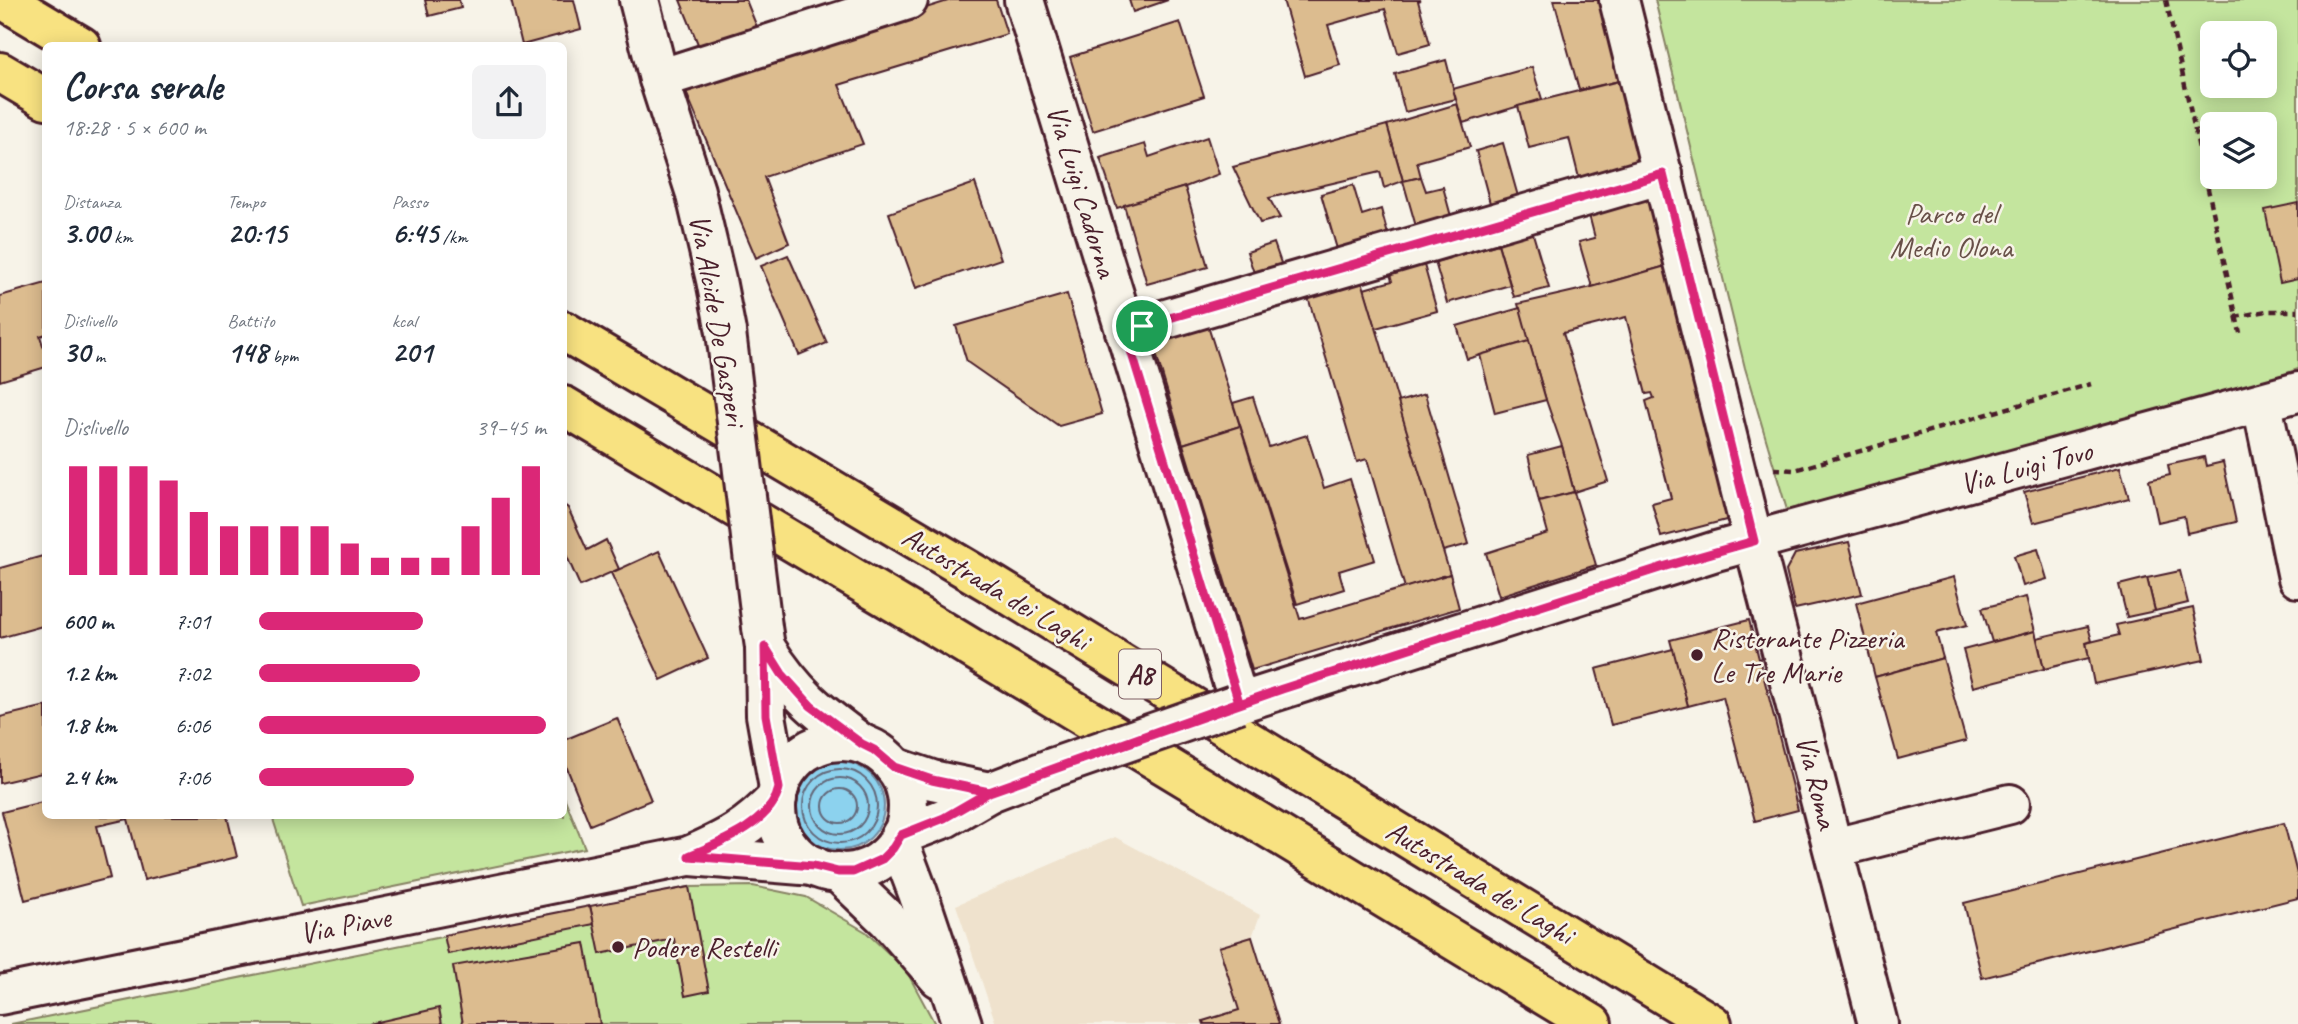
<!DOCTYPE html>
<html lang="it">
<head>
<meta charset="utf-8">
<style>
  body { margin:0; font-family:Caveat,sans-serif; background:#f2f2f3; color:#1f2937; height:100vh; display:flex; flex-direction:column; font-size:26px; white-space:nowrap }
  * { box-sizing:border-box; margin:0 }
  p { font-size:23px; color:#747a83 }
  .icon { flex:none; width:38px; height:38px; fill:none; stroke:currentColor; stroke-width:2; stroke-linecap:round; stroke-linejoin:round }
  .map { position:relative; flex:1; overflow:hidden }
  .side { position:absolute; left:42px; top:42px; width:525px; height:777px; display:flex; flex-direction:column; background:#fff; border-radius:10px; box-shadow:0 4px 18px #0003 }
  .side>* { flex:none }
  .fabs { position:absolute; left:2200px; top:21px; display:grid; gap:14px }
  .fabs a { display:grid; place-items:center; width:77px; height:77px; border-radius:10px; background:#fff; box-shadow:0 4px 18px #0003; font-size:35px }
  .pin { position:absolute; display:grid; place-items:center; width:60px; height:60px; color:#fff; margin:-30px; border:4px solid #fff; border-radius:50%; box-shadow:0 2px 7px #0007 }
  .round { display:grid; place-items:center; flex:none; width:74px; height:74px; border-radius:10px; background:#f2f2f3 }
  .overview { display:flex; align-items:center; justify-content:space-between; height:119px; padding:0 21px }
  h1 { font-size:38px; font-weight:600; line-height:52px }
  .metrics { display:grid; grid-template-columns:repeat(3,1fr); gap:10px; height:119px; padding:7px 21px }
  .metrics div { display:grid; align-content:center }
  .metrics b { font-size:30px; font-weight:600 }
  .metrics small { font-size:19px; font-weight:400 }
  .metrics p { font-size:19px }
  .chart { height:196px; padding:14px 21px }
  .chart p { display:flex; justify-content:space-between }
  .chart svg { width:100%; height:126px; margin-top:7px; stroke:#db2777; stroke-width:6 }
  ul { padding:0 21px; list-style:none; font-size:23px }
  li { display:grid; grid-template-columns:112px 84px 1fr; align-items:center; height:52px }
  li i { height:18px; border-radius:9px; background:#db2777 }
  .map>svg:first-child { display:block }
</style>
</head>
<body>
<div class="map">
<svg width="2298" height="1024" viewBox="0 0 2298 1024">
  <rect width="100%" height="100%" fill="#f7f3e8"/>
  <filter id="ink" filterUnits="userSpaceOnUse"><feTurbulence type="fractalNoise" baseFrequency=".0143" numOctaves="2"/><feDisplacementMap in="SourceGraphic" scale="14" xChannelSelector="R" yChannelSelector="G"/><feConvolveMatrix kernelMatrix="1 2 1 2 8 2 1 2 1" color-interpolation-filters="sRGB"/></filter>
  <g filter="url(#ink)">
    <polygon fill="#efe2cd" points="1115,837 1260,915 1252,937 1220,948 1239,1010 1204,1024 996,1024 956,905"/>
    <g fill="#c4e59e" stroke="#878264" stroke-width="2" fill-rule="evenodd">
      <path d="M 1655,0 L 2298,0 L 2298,369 L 2206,401 L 1787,510 L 1745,368 ZM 2212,33 L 2264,33 L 2264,86 L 2212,86 ZM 2212,124 L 2264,124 L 2264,177 L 2212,177 Z"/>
      <polygon points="564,797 585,848 301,906 272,816 564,816"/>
      <polygon points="753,886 806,897 866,932 906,970 935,1024 11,1024 689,887"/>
    </g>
    <circle fill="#8cd2ee" stroke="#728aa0" stroke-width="2" cx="840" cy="806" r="44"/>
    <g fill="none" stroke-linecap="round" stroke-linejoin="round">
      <g stroke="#646779" stroke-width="2">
        <circle cx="840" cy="806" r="37"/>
        <circle cx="840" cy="806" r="28"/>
        <circle cx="840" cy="806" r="17"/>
      </g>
    </g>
    <g fill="#dcbc8f" stroke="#4a1f2b" stroke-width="2">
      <polygon points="425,0 459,0 461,8 429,16"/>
      <polygon points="511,0 574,0 581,29 522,45"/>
      <polygon points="680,0 746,0 757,27 700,49"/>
      <polygon points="951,0 996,0 1007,34 839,85 863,144 764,177 789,243 756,258 683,85"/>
      <polygon points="1129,0 1168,0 1133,12"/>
      <polygon points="1283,0 1421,0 1418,1 1430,44 1398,53 1385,9 1328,25 1340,65 1305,76"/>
      <polygon points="1554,0 1599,0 1619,81 1579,90"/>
      <polygon points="1180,22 1204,96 1093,131 1070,57"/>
      <polygon points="1446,60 1456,99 1405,112 1395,74"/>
      <polygon points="1532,67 1542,99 1463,123 1453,89"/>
      <polygon points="1619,81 1645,169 1581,186 1569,138 1529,148 1518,106"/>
      <polygon points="1457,104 1470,147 1417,162 1421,177 1403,181 1387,125"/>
      <polygon points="1387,125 1403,181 1384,188 1380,172 1269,198 1280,218 1260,223 1233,167"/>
      <polygon points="1207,137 1219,174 1185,187 1117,208 1100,158 1145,144 1149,157"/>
      <polygon points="1503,143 1519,200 1491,207 1476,151"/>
      <polygon points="1421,177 1426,191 1443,187 1452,220 1417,230 1403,181"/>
      <polygon points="975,183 1001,259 916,288 889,213"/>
      <polygon points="1353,185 1362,215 1381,209 1390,242 1339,256 1321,194"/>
      <polygon points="1185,187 1208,267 1147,284 1124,205"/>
      <polygon points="1645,191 1666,266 1592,287 1579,242 1595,238 1587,207"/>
      <polygon points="2298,203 2298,279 2280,283 2265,210"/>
      <polygon points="1531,227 1549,288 1514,297 1496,237"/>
      <polygon points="1274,243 1283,269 1256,279 1247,252"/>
      <polygon points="1498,244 1510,285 1447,303 1435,262"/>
      <polygon points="788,255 827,343 799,355 761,266"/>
      <polygon points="1424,265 1437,311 1376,328 1364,289 1392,281 1390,274"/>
      <polygon points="1666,266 1730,519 1661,537 1652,503 1671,498 1646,401 1654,398 1652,393 1646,394 1626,317 1563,333 1608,481 1574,492 1562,446 1546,400 1518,304 1592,287"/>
      <polygon points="1359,271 1450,574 1405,588 1367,459 1357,462 1305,287"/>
      <polygon points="46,283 46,334 40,336 46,355 46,367 0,381 0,296"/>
      <polygon points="1067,294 1102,414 1059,426 967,362 956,326"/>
      <polygon points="1520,308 1529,341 1467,359 1457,326"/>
      <polygon points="1206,320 1240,426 1183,444 1151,337"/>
      <polygon points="1529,341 1546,400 1495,413 1480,355"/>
      <polygon points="1425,394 1469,544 1443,551 1398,402"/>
      <polygon points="1253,397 1269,447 1307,435 1324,488 1350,479 1375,560 1339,571 1344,589 1297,604 1233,403"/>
      <polygon points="1240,426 1300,619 1450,574 1459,608 1252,670 1183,444"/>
      <polygon points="1562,446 1574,492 1539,501 1528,455"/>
      <polygon points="2204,457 2206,466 2223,462 2236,522 2187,533 2184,516 2158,522 2149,480 2170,475 2168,465"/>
      <polygon points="2120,467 2129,498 2033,523 2024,492"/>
      <polygon points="1574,492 1596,565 1499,596 1486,553 1548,533 1539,501"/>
      <polygon points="564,505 568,508 587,550 606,540 619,569 580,586 564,550"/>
      <polygon points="1849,542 1862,594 1795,609 1786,571 1795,554"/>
      <polygon points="2038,549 2047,579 2023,586 2014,556"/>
      <polygon points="659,551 708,658 661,680 611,573"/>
      <polygon points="46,555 46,625 0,638 0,568"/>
      <polygon points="2180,571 2188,603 2155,611 2147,578"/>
      <polygon points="1954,577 1967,625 1936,633 1943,658 1875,677 1856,603"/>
      <polygon points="2147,578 2155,611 2127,617 2119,585"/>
      <polygon points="2026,597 2035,631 1992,642 1982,608"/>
      <polygon points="2193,608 2204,660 2094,684 2086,643 2119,635 2116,625"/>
      <polygon points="1749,620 1798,810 1755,821 1723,697 1688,706 1670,640"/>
      <polygon points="2088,626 2092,641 2086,643 2089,658 2044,669 2037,638"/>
      <polygon points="2035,631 2044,669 1973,687 1963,650"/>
      <polygon points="1673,649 1688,706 1611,725 1596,669"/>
      <polygon points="1943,658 1966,741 1898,759 1875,677"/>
      <polygon points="46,706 46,772 0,783 0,717"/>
      <polygon points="617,718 651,800 590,825 564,761 564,740"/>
      <polygon points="46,801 46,816 50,816 51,820 68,816 227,816 237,857 144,880 128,819 97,826 110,878 25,900 2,812"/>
      <polygon points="2284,823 2298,878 2298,898 1982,978 1964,903"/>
      <polygon points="689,887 709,991 685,996 674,939 600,954 590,906"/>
      <polygon points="590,906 594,924 448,954 444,935"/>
      <polygon points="1252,937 1279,1024 1204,1024 1203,1021 1239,1010 1219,947"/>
      <polygon points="585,943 600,1024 463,1024 453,966"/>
      <polygon points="439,1008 442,1024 369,1024"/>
    </g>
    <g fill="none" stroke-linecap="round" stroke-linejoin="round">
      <g stroke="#4a1f2b" stroke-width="44">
        <g id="minor">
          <polyline points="639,0 659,79 695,191 716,280 726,332"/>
          <polyline points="1024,0 1239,703 1716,551 2298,392"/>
          <polyline points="1619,0 1744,504 1878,1024"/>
          <polyline points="659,79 908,0"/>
          <polyline points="1125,331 1663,174"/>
          <polyline points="2262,404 2298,578"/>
          <polyline points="762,627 765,647 766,715 779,788"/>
          <path d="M 765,647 C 795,694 818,712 862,744"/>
          <circle cx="842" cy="807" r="66"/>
          <polyline points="894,767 932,780 990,792"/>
          <polyline points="901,835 945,818 990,792 1052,768"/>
          <polyline points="898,840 918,893 962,1024"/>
          <polyline points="1834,848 2010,804"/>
          <polyline points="691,856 814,866"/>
          <polyline points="838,872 887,919 939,978"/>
          <path d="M 0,995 L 689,856 C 728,839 747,829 777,798"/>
        </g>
      </g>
      <g stroke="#4a1f2b" stroke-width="44">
        <g id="highway">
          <polyline points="4,0 81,46"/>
          <polyline points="0,72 46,99"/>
          <polyline points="564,331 995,586 1712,1024"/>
          <polyline points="564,406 948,634 1592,1024"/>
        </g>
      </g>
      <g stroke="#4a1f2b" stroke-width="4.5" stroke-dasharray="7 5" stroke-linecap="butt">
        <polyline points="2166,0 2240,333"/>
        <polyline points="2235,317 2267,311 2298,311"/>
        <polyline points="1774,469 1795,470 2091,384"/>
      </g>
      <use href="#minor" stroke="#f7f3e8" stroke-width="38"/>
      <use href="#highway" stroke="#f8e281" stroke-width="38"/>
      <g stroke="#4a1f2b" stroke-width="44" stroke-linecap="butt">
        <g id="minor-bridge">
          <polyline points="726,332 762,627"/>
          <polyline points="1052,768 1239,703"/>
        </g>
      </g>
      <use href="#minor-bridge" stroke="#f7f3e8" stroke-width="38"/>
    </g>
  </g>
  <g fill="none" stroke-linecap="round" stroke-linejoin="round" filter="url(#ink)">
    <g stroke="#fff" stroke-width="14">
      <path id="route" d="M 1142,326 L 1125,331 L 1239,702 L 989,792 L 932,780 L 894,767 L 874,750 L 862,744 L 811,706 L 782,674 L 765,647 L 766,715 L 779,788 C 772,823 719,843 689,856 L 814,866 L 838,872 L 853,872 L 882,859 L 893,848 L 901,835 L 944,818 L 989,792 L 1282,689 L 1666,566 L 1754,541 L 1663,174 L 1142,326"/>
    </g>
    <use href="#route" stroke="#db2777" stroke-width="9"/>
  </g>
  <g fill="#4a1f2b" stroke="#f7f3e8" stroke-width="2.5">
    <circle cx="1697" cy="655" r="7"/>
    <circle cx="618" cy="947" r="7"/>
  </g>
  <g text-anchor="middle" stroke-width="5" stroke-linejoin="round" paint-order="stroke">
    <rect fill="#f7f3e8" stroke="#7e5f64" stroke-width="2" x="1119" y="649.5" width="42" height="49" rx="5"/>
    <g font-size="28" font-weight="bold" fill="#4a1f2b">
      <text x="1140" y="684">A8</text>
    </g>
    <g font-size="30" fill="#4a1f2b" stroke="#f7f3e8">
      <text transform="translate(1082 191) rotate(73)" y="10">Via Luigi Cadorna</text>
      <text transform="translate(718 320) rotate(80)" y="10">Via Alcide De Gasperi</text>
      <text transform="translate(2026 467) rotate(-15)" y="10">Via Luigi Tovo</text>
      <text transform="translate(996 588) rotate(31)" y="10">Autostrada dei Laghi</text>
      <text transform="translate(1817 782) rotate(76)" y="10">Via Roma</text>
      <text transform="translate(1480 882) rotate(31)" y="10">Autostrada dei Laghi</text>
      <text transform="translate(345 925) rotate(-11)" y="10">Via Piave</text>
    </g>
    <g font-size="30" fill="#685048" stroke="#f7f3e8">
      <text x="1951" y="223">Parco del<tspan x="1951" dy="34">Medio Olona</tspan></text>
    </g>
    <g font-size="30" fill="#4a1f2b" stroke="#f7f3e8" text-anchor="start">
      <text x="1711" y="648">Ristorante Pizzeria<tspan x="1711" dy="34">Le Tre Marie</tspan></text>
      <text x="632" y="957">Podere Restelli</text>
    </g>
  </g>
</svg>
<div class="fabs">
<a><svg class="icon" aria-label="locate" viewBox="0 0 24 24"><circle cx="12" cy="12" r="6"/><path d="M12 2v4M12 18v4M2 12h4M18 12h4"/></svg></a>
<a><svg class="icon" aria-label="layers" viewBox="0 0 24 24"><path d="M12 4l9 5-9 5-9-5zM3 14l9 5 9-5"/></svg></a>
</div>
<div class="pin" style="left:1142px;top:326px;background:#1e9e55"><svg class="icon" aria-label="arrive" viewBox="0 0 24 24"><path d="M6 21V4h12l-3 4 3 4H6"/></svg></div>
<section class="side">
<div class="overview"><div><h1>Corsa serale</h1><p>18:28 · 5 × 600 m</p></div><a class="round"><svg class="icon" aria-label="share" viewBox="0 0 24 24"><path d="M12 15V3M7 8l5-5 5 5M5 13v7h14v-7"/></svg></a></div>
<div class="metrics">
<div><p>Distanza</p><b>3.00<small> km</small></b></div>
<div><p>Tempo</p><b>20:15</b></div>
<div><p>Passo</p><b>6:45<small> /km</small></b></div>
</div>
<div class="metrics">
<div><p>Dislivello</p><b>30<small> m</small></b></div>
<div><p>Battito</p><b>148<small> bpm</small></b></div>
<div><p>kcal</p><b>201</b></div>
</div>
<div class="chart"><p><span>Dislivello</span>39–45 m</p>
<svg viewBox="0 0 160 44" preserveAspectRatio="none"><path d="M5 44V6M15 44V6M25 44V6M35 44V11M45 44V22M55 44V27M65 44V27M75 44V27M85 44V27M95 44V33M105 44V38M115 44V38M125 44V38M135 44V27M145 44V17M155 44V6"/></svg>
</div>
<ul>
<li><b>600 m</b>7:01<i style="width:57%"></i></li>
<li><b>1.2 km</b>7:02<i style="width:56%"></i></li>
<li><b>1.8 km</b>6:06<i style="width:100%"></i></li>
<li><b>2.4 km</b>7:06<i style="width:54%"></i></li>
</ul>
</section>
</div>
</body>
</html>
